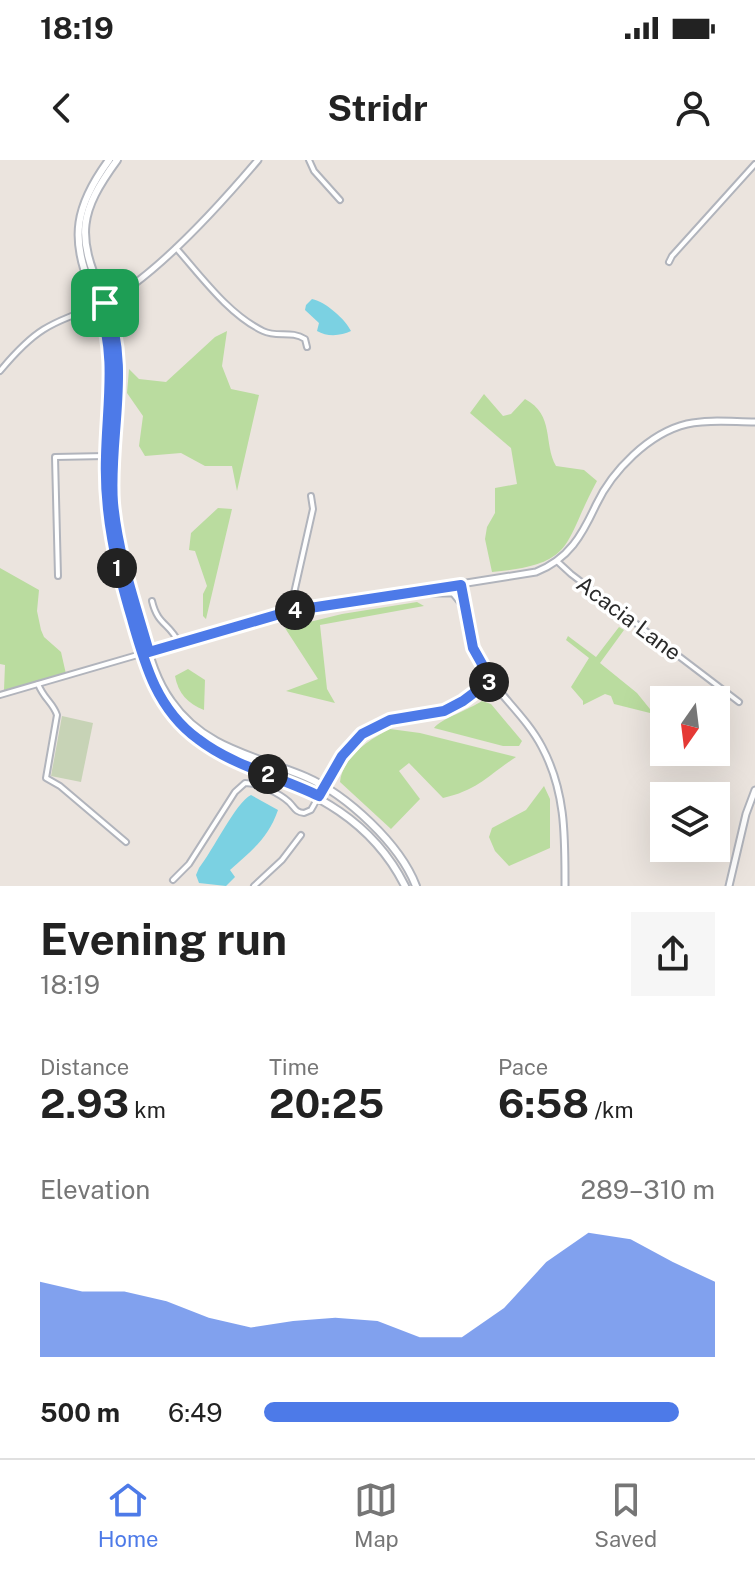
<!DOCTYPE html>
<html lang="en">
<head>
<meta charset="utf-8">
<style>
  body { margin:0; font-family:"Public Sans",sans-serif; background:#f6f6f6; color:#222; height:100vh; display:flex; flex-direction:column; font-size:30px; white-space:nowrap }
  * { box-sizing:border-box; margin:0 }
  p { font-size:26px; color:#767676 }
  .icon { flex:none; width:44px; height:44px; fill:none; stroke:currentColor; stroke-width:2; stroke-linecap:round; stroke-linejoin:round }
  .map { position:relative; height:726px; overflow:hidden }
  .sheet { display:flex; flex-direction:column; background:#fff; flex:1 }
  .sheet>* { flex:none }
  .needle { width:52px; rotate:194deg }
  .buttons { position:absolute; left:650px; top:526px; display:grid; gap:16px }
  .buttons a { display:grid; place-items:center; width:80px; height:80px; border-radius:0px; background:#fff; box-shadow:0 8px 32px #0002; font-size:40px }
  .pin { position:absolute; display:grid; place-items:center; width:68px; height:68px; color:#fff; margin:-34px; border-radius:16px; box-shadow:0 4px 12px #0006 }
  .km { position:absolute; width:40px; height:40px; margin:-20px; border-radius:50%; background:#222; color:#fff; font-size:22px; line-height:40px; text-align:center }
  .round { display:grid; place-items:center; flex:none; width:84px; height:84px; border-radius:0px; background:#f6f6f6 }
  .head { display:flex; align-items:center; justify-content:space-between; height:136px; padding:0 40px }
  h1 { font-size:44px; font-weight:700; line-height:60px }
  .stats { display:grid; grid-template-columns:repeat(3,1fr); gap:12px; height:136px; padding:8px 40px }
  .stats div { display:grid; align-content:center }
  .stats b { font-size:40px; font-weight:700 }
  .stats small { font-size:22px; font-weight:400 }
  .stats p { font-size:22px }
  .chart { height:224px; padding:16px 40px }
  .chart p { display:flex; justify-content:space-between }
  .chart svg { width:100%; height:144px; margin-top:8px; fill:#4d7ae8; opacity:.7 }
  ul { padding:0 40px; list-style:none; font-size:26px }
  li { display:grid; grid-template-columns:128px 96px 1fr; align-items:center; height:60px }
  li i { height:20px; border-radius:10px; background:#4d7ae8 }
  .status { display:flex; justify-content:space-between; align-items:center; height:56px; padding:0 40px; background:#fff; direction:ltr }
  .status svg { height:22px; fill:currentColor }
  header { display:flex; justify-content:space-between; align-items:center; height:104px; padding:0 40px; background:#fff; font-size:36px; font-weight:700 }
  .tab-bar { display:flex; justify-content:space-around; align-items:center; height:112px; border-top:2px solid #e0e0e0; background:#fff; font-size:22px; color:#767676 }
  .tab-bar a { display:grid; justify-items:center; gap:4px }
  .tab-bar .current { color:#4d7ae8 }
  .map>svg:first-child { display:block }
</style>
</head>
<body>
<div class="status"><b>18:19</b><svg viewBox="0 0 49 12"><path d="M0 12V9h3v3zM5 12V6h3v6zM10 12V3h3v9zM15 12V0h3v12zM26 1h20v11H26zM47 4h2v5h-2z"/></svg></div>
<header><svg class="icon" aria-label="back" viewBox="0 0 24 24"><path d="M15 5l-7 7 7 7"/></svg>Stridr<svg class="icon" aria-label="person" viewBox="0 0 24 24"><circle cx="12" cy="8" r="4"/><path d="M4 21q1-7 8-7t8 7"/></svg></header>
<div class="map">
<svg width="755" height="726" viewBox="0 0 755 726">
  <rect width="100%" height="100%" fill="#ebe4de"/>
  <g fill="#badc9f">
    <polygon points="227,171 222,206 231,229 259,235 237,331 232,306 205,306 181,293 145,296 139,286 143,256 127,233 129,209 139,219 166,222 215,177"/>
    <path d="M 484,234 L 503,256 L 511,254 L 525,239 C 555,255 543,283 556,306 L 584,310 L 597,321 C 562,385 577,404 492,412 L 485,379 L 487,367 L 495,353 L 495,328 L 517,324 L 511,288 L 470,253 Z"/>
    <polygon points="218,348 232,349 206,459 203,456 203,434 207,426 195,391 189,390 191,373"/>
    <polygon points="0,408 39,430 37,451 41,470 44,477 61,492 66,514 4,530 5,505 0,504"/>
    <polygon points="417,442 424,446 320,465 327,529 335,543 286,531 318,519 285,468 342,454"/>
    <polygon points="619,467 624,470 600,503 637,533 654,554 614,544 611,536 605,534 583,545 583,541 571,527 589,498 566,480 568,476 596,497"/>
    <path d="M 188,509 L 205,520 L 204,550 C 188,544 178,533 175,516 Z"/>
    <path d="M 482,541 L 491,544 L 522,581 L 519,586 L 503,586 L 434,568 C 441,559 470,549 482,541 Z"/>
    <path d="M 390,569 L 420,573 L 516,597 C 487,616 478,630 443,638 L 409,603 L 399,611 L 420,639 L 391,669 L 340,622 C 342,598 369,579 390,569 Z"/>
    <polygon points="544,626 550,639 550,688 509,706 495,691 489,677 492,668 526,650"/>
  </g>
  <polygon fill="#c7d3b6" points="62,556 93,563 81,622 51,616"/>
  <g fill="#7bd1e2">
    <path d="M 312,139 C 326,142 345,159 351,171 C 341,176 327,177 317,171 L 319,163 L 305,150 L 306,145 Z"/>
    <path d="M 251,635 L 278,650 C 268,679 251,691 230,710 L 235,717 L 226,726 L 199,723 L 196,715 L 199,708 C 212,692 236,642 251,635 Z"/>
  </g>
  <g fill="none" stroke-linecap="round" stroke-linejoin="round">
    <g stroke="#b1b4bc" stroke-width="8">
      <g id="minor">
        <polyline points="309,0 314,11 340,40"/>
        <path d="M 176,88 C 201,116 228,154 263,171 C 277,178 291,170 305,179 L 307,187"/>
        <polyline points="669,102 672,96 755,4"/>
        <path d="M 0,211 C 35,169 48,164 99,146"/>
        <polyline points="558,402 571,414 739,542"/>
        <polyline points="58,416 55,297 106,296"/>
        <path d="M 152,441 C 158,466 169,462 179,483"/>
        <polyline points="290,451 313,349 311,336"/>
        <path d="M 38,524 C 44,539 53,543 57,555 L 46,618 L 60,626 L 126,682"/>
        <polyline points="0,535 141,494"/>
        <path d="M 173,720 L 189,704 L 235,632 L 245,623 C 258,623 279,633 289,642 C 295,648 295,652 304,653 L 311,650 C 324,628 334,600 353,582 C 383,553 405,563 439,553 C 459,547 475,532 491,520"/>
        <polyline points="254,726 282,700 301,675"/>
      </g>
    </g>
    <g stroke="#b1b4bc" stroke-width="9">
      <g id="tertiary">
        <path d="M 99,146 C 153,120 219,46 258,0"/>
        <path d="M 461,425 C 465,453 467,484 482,508 C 500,536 527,558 542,587 C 566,632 565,677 565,726"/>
        <polyline points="422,433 453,433 462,444"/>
        <path d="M 145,493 L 290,451 L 536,412 C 569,399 582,375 596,345 C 612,311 649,273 687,264 C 709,259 733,262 755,262"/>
        <polyline points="729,726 746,654 755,630"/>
      </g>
    </g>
    <g stroke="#b1b4bc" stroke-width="10">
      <g id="secondary">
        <path d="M 109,0 C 76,45 69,78 92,130 C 100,148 109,167 110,187 C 113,232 105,276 105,321 C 106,370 119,416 133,464 C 141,491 147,518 163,543 C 180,568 205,587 233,599 C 304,630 368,652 405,726"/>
        <path d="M 117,0 C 79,52 76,75 102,134 C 109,151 116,168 117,186 C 120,235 111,284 113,332 C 114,377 127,420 140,463 C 148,490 154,518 171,541 C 204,589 256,596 306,617 C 347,635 400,684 416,726"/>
      </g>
    </g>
    <use href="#minor" stroke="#fff" stroke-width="4"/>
    <use href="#tertiary" stroke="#fff" stroke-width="5"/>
    <use href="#secondary" stroke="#fff" stroke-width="6"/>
  </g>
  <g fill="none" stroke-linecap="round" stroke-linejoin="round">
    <g stroke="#fff" stroke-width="16">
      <path id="route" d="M 105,143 C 132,205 108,278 113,343 C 118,395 135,443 149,492 L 290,451 L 461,425 L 473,488 L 491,520 L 463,541 L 444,551 L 390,560 L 362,574 L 342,596 L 319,636 C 280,617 233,606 198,579 C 157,549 145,505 132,459 C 116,405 104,354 106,297 C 107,245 117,195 99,146 Z"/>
    </g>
    <use href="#route" stroke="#4d7ae8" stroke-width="10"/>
  </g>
  <g text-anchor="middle" stroke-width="7" stroke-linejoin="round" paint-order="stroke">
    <g font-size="22" fill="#2a2a2a" stroke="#fff">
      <text transform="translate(629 458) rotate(37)" y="8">Acacia Lane</text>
    </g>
  </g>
</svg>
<div class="buttons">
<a><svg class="needle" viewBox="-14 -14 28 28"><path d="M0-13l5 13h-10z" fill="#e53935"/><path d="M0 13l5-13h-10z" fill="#767676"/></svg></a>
<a><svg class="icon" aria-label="layers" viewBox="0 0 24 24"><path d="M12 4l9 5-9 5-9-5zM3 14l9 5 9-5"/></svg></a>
</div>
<div class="pin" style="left:105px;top:143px;background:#1e9e55"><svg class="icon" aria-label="arrive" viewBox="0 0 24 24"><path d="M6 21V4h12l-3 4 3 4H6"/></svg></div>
<b class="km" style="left:117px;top:408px">1</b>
<b class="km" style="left:268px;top:614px">2</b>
<b class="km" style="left:489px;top:522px">3</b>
<b class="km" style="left:295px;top:450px">4</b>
</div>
<section class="sheet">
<div class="head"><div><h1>Evening run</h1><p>18:19</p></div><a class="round"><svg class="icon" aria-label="share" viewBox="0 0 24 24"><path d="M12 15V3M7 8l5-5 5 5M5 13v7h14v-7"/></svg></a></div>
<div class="stats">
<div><p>Distance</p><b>2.93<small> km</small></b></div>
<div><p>Time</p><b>20:25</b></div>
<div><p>Pace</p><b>6:58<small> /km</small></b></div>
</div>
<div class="chart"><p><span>Elevation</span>289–310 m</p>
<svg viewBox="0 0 160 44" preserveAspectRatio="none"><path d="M0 44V21L10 24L20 24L30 27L40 32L50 35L60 33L70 32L80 33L90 38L100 38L110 29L120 15L130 6L140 8L150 15L160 21V44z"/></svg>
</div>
<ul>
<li><b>500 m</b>6:49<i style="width:92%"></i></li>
</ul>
</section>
<nav class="tab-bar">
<a class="current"><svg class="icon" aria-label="home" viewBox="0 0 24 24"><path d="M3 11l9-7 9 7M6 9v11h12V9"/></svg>Home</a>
<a><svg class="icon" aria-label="map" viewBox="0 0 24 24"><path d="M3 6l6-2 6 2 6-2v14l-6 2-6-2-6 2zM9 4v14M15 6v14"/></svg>Map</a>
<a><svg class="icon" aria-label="saved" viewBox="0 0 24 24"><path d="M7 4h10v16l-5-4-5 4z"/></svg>Saved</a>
</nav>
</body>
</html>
